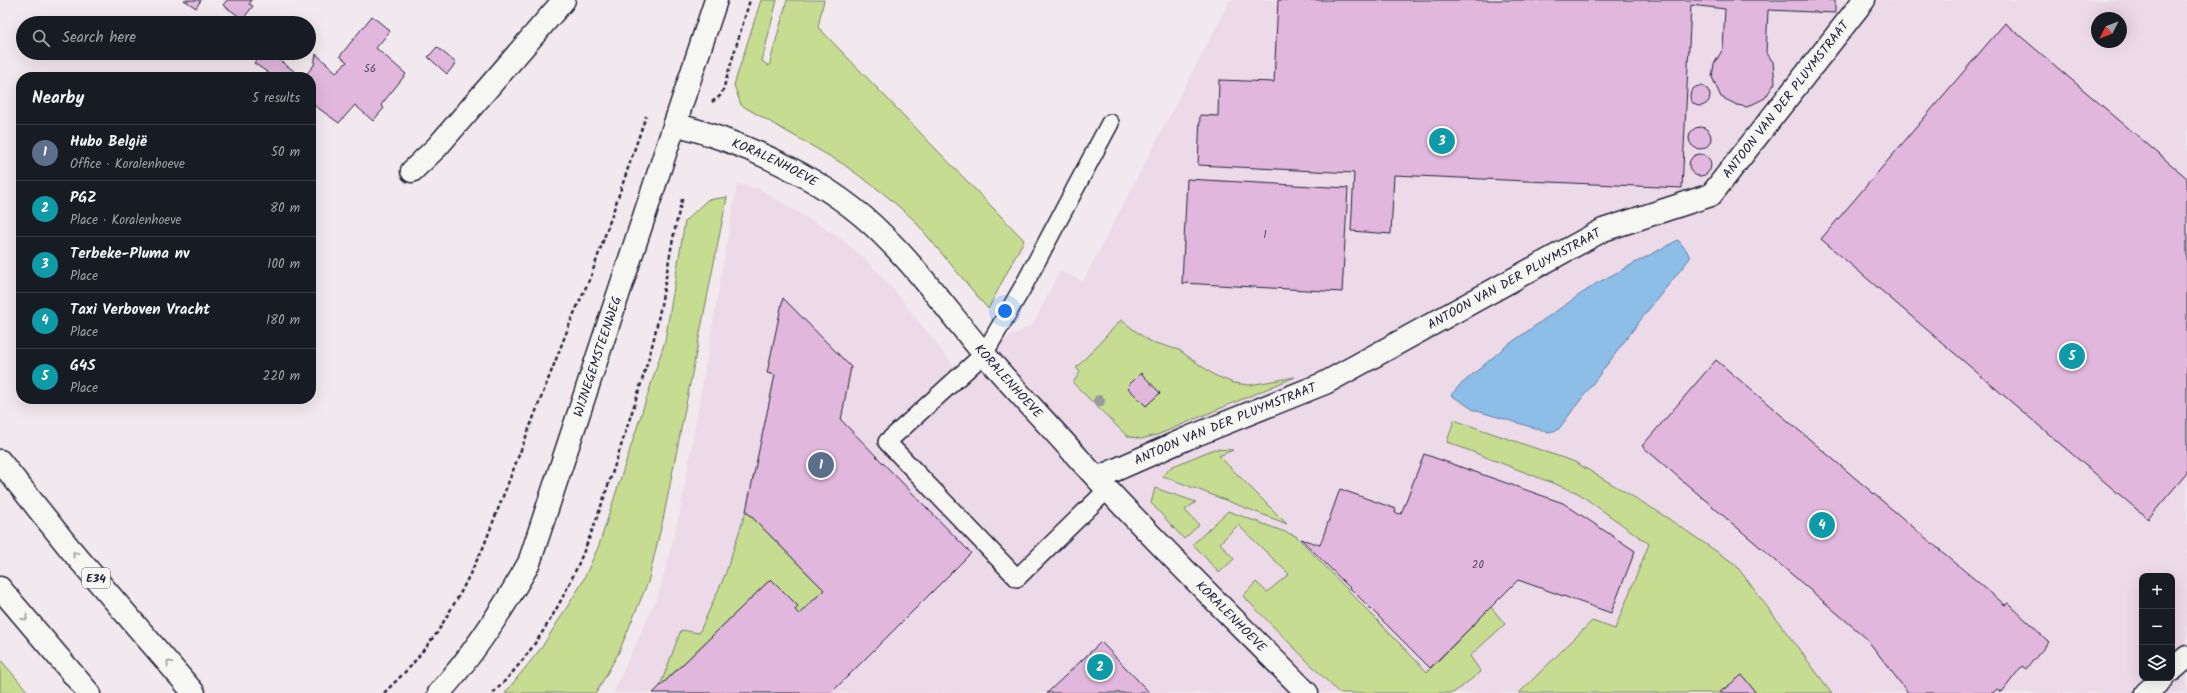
<!DOCTYPE html>
<html lang="en">
<head>
<meta charset="utf-8">
<style>
  body { margin:0; font-family:Kalam,sans-serif; background:#20242c; color:#f1f3f6 }
  .controls { position:absolute; right:12px; bottom:12px; display:grid; overflow:hidden; border-radius:8px; box-shadow:0 4px 16px #0002 }
  .controls button { width:36px; height:36px; display:grid; place-items:center; padding:0; border:0; border-bottom:1px solid #363941; background:#171b24; color:#f1f3f6; font:20px sans-serif }
  .compass { position:absolute; left:2091px; top:12px; width:36px; height:36px; border-radius:50%; background:#171b24; box-shadow:0 4px 16px #0002; rotate:228deg }
  .you { position:absolute; left:1005px; top:311px; width:14px; height:14px; margin:-10px; border:3px solid #fff; border-radius:50%; background:#1a73e8; box-shadow:0 0 0 6px #1a73e833 }
  .badge { display:grid; place-items:center; width:26px; height:26px; border-radius:50%; background:#1f6fb2; color:#fff; font-size:13px; font-weight:700 }
  .pin { position:absolute; translate:-50% -50%; border:2px solid #fff; box-shadow:0 1px 4px #0006 }
  .list { margin:0; padding:0; list-style:none }
  h2 { display:flex; justify-content:space-between; align-items:center; height:52px; margin:0; padding:0 16px; font-size:17px }
  h2 small { font-size:13px; font-weight:400; color:#9ea1a6 }
  .list li { display:grid; grid-template-columns:26px 1fr auto; gap:12px; align-items:center; box-sizing:border-box; height:56px; padding:0 16px; border-top:1px solid #363941 }
  .list b { display:block; font-size:15px; white-space:nowrap }
  .list p { margin:0; font-size:13px; white-space:nowrap; color:#9ea1a6 }
  .list em { font-size:13px; font-style:normal; color:#9ea1a6 }
  .icon { flex:none; width:22px; height:22px; fill:none; stroke:currentColor; stroke-width:2; stroke-linecap:round; stroke-linejoin:round }
  .map { position:relative; flex:none; width:2187px; height:693px; overflow:hidden }
  .search { position:absolute; background:#171b24; box-shadow:0 4px 16px #0002; left:16px; top:16px; width:300px; height:44px; display:flex; align-items:center; gap:10px; box-sizing:border-box; padding:0 14px; border-radius:22px; color:#9ea1a6; font-size:15px }
  .panel { position:absolute; background:#171b24; box-shadow:0 4px 16px #0002; left:16px; top:72px; width:300px; height:332px; border-radius:16px }
  .map>svg:first-child { display:block }
  .built { fill:#eddae9; fill-rule:evenodd }
  .green { fill:#c6dc91; stroke:#747f66 }
  .water { fill:#8dbee8; stroke:#6280a3 }
  .building { fill:#e1b7dd; stroke:#22223b }
  .lines { fill:none; stroke-linecap:round; stroke-linejoin:round }
  .lane-casing { stroke:#22223b; stroke-width:20 }
  .street-casing { stroke:#22223b; stroke-width:25 }
  .secondary-casing { stroke:#22223b; stroke-width:25 }
  .highway-casing { stroke:#22223b; stroke-width:25 }
  .path { stroke:#22223b; stroke-width:2.5; stroke-dasharray:4 3; stroke-linecap:butt }
  .lane { stroke:#f6f6f2; stroke-width:17 }
  .street { stroke:#f6f6f2; stroke-width:22 }
  .secondary { stroke:#f6f6f2; stroke-width:22 }
  .highway { stroke:#f6f6f2; stroke-width:22 }
  .tree { fill:#9b9a9a }
  .oneway { stroke:#9797a0 }
  .labels { text-anchor:middle; dominant-baseline:central; stroke-width:4; stroke-linejoin:round; paint-order:stroke }
  .number-label { font-size:11px; fill:#524764 }
  .shield { fill:#f6f6f2; stroke:#626272; stroke-width:1 }
  .shield-label { font-size:12px; font-weight:bold; fill:#22223b }
  .street-label { font-size:13px; fill:#22223b; stroke:#f6f6f2 }
</style>
</head>
<body>
<div class="map">
<svg width="2187" height="693" viewBox="0 0 2187 693">
  <rect width="100%" height="100%" fill="#f2e9ee"/>
  <filter id="ink" filterUnits="userSpaceOnUse"><feTurbulence type="fractalNoise" baseFrequency=".025" numOctaves="2"/><feDisplacementMap in="SourceGraphic" scale="8" xChannelSelector="R" yChannelSelector="G"/><feConvolveMatrix kernelMatrix="1 2 1 2 8 2 1 2 1" color-interpolation-filters="sRGB"/></filter>
  <g filter="url(#ink)">
    <path class="built" d="M 1230,0 L 2187,0 L 2187,693 L 613,693 L 659,593 L 680,512 L 737,184 L 760,189 L 837,236 L 865,258 L 894,290 L 955,367 L 1033,324 L 1060,271 L 1083,281 ZM 2097,18 L 2121,18 L 2121,42 L 2097,42 ZM 2142,576 L 2172,576 L 2172,678 L 2142,678 Z"/>
    <g class="green">
      <polygon points="761,0 777,0 762,61 769,66 787,0 824,0 818,27 1024,240 988,309 913,219 883,193 843,164 741,105 734,85"/>
      <polygon points="727,197 664,515 648,582 618,654 596,693 505,693 542,647 582,583 599,545 665,341 685,221 707,200"/>
      <polygon points="1121,320 1149,341 1179,350 1214,375 1233,383 1250,385 1295,377 1157,435 1141,439 1127,436 1073,383 1080,372 1076,368"/>
      <polygon points="1454,420 1575,462 1657,511 1735,564 1832,693 1519,693 1592,621 1615,629 1649,544 1578,493 1447,442"/>
      <polygon points="1214,449 1233,450 1219,456 1287,524 1163,476 1171,467"/>
      <polygon points="1155,488 1196,502 1185,510 1199,525 1184,539 1151,503"/>
      <polygon points="746,511 824,590 799,614 795,610 798,606 771,579 660,686 681,630 699,633 725,575"/>
      <polygon points="1228,511 1296,536 1427,672 1491,607 1505,624 1470,656 1481,672 1453,693 1339,693 1243,596 1256,582 1267,592 1289,574 1238,525 1220,543 1234,559 1219,573 1193,544"/>
      <polygon points="0,659 29,693 0,693"/>
    </g>
    <polygon class="water" points="1678,240 1687,251 1690,258 1642,318 1558,430 1548,432 1474,410 1451,395 1459,386 1505,347 1546,318 1597,283"/>
    <g class="building">
      <polygon points="184,0 201,0 196,8"/>
      <polygon points="227,0 252,0 249,4 253,6 243,19 223,5"/>
      <polygon points="1278,0 1835,0 1835,13 1768,10 1766,52 1773,62 1775,83 1765,98 1747,107 1737,105 1721,97 1712,77 1714,64 1723,49 1725,9 1691,5 1682,188 1394,175 1391,234 1351,231 1354,173 1198,165 1200,115 1218,116 1219,80 1274,82"/>
      <polygon points="372,16 390,31 376,48 406,74 381,105 384,108 373,121 355,105 339,123 311,103 311,77 304,77 314,65 316,54 336,72 347,62 340,56"/>
      <polygon points="2005,23 2187,178 2187,473 2148,519 1821,239"/>
      <polygon points="437,47 456,63 447,74 428,57"/>
      <polygon points="265,56 272,60 275,57 302,77 274,77 254,63 258,58 260,61"/>
      <circle cx="1700" cy="96" r="10"/>
      <circle cx="1700" cy="138" r="11"/>
      <circle cx="1700" cy="165" r="11"/>
      <polygon points="1187,179 1348,188 1342,292 1182,283"/>
      <polygon points="783,298 851,367 841,420 971,553 831,693 653,693 771,579 798,606 795,610 799,614 824,590 746,511 775,375 767,373"/>
      <polygon points="1716,360 2005,605 2008,603 2049,642 2026,669 2022,666 2002,692 1997,689 1993,693 1908,693 1866,638 1642,446"/>
      <polygon points="1141,373 1160,393 1146,406 1127,387"/>
      <polygon points="1424,454 1563,503 1635,551 1611,613 1518,580 1430,668 1301,539 1320,545 1340,489 1396,509 1395,513 1401,514"/>
      <polygon points="1101,642 1150,693 1047,693"/>
      <polygon points="1742,675 1756,693 1719,693"/>
    </g>
    <g class="lines">
      <defs>
        <polyline id="lane" points="1108,489 1017,578 887,442 984,354 1024,285 1110,123"/>
        <g id="street">
          <path id="s1" d="M 675,124 C 748,144 829,180 883,235 C 920,271 950,314 984,354 C 1015,390 1048,424 1080,460 C 1153,540 1231,616 1307,693"/>
          <polyline points="412,171 437,147 564,0"/>
          <path id="s2" d="M 1097,478 L 1188,438 L 1325,383 L 1603,230 L 1711,195 L 1864,0"/>
          <polyline points="2172,670 2187,657"/>
          <polyline points="2146,693 2163,678"/>
        </g>
        <g id="secondary">
          <path id="s3" d="M 439,693 C 475,653 503,609 529,563 L 716,0"/>
        </g>
        <g id="highway">
          <polyline points="0,461 71,550 194,693"/>
          <polyline points="0,588 89,693"/>
        </g>
      </defs>
      <use href="#lane" class="lane-casing"/>
      <use href="#street" class="street-casing"/>
      <use href="#secondary" class="secondary-casing"/>
      <use href="#highway" class="highway-casing"/>
      <g class="path">
        <polyline points="712,102 720,96 723,90 750,0"/>
        <polyline points="384,693 410,667 437,633 461,592 483,548 572,318 591,276 646,116"/>
        <path d="M 493,693 C 563,625 593,533 622,443 C 633,408 645,374 654,338 C 665,291 670,243 683,196"/>
      </g>
      <use href="#lane" class="lane"/>
      <use href="#street" class="street"/>
      <use href="#secondary" class="secondary"/>
      <use href="#highway" class="highway"/>
    </g>
    <circle class="tree" cx="1099" cy="401" r="6"/>
    <defs><path id="oneway-chevron" d="M-2-3.5L2.5 0L-2 3.5" fill="none" stroke-width="1.6" stroke-linecap="round" stroke-linejoin="round"/></defs>
    <g class="oneway">
      <use href="#oneway-chevron" transform="translate(75 554) rotate(-131)"/>
      <use href="#oneway-chevron" transform="translate(25 618) rotate(49)"/>
      <use href="#oneway-chevron" transform="translate(169 663) rotate(-131)"/>
    </g>
  </g>
  <g class="labels">
    <g class="number-label">
      <text x="370" y="69">56</text>
      <text x="1265" y="235">1</text>
      <text x="1478" y="565">20</text>
    </g>
    <rect class="shield" x="82" y="568" width="28" height="20" rx="3"/>
    <g class="shield-label">
      <text x="96" y="578">E34</text>
    </g>
    <g class="street-label">
      <text stroke="none"><textPath href="#s2" startOffset="799">ANTOON VAN DER PLUYMSTRAAT</textPath></text>
      <text stroke="none"><textPath href="#s1" startOffset="107">KORALENHOEVE</textPath></text>
      <text stroke="none"><textPath href="#s2" startOffset="463">ANTOON VAN DER PLUYMSTRAAT</textPath></text>
      <text stroke="none"><textPath href="#s3" startOffset="376">WIJNEGEMSTEENWEG</textPath></text>
      <text stroke="none"><textPath href="#s1" startOffset="431">KORALENHOEVE</textPath></text>
      <text stroke="none"><textPath href="#s2" startOffset="139">ANTOON VAN DER PLUYMSTRAAT</textPath></text>
      <text stroke="none"><textPath href="#s1" startOffset="755">KORALENHOEVE</textPath></text>
    </g>
  </g>
</svg>
<div class="controls">
<button>+</button>
<button>−</button>
<button><svg class="icon" aria-label="layers" viewBox="0 0 24 24"><path d="M12 4l9 5-9 5-9-5zM3 14l9 5 9-5"/></svg></button>
</div>
<svg class="compass" viewBox="-18 -18 36 36"><path d="M0-13l5 13h-10z" fill="#e53935"/><path d="M0 13l5-13h-10z" fill="#9ea1a6"/></svg>
<div class="you"></div>
<div class="pin badge" style="left:821px;top:465px;background:#5c6f8a">1</div>
<div class="pin badge" style="left:1100px;top:667px;background:#0f9aa8">2</div>
<div class="pin badge" style="left:1442px;top:141px;background:#0f9aa8">3</div>
<div class="pin badge" style="left:1822px;top:525px;background:#0f9aa8">4</div>
<div class="pin badge" style="left:2072px;top:356px;background:#0f9aa8">5</div>
<div class="search"><svg class="icon" aria-label="search" viewBox="0 0 24 24"><circle cx="10" cy="10" r="6"/><path d="M15 15l6 6"/></svg>Search here</div>
<section class="panel">
<h2>Nearby<small>5 results</small></h2>
<ul class="list">
<li><span class="badge" style="background:#5c6f8a">1</span><div><b>Hubo België</b><p>Office · Koralenhoeve</p></div><em>50 m</em></li>
<li><span class="badge" style="background:#0f9aa8">2</span><div><b>PGZ</b><p>Place · Koralenhoeve</p></div><em>80 m</em></li>
<li><span class="badge" style="background:#0f9aa8">3</span><div><b>Terbeke-Pluma nv</b><p>Place</p></div><em>100 m</em></li>
<li><span class="badge" style="background:#0f9aa8">4</span><div><b>Taxi Verboven Vracht</b><p>Place</p></div><em>180 m</em></li>
<li><span class="badge" style="background:#0f9aa8">5</span><div><b>G4S</b><p>Place</p></div><em>220 m</em></li>
</ul>
</section>
</div>
</body>
</html>
